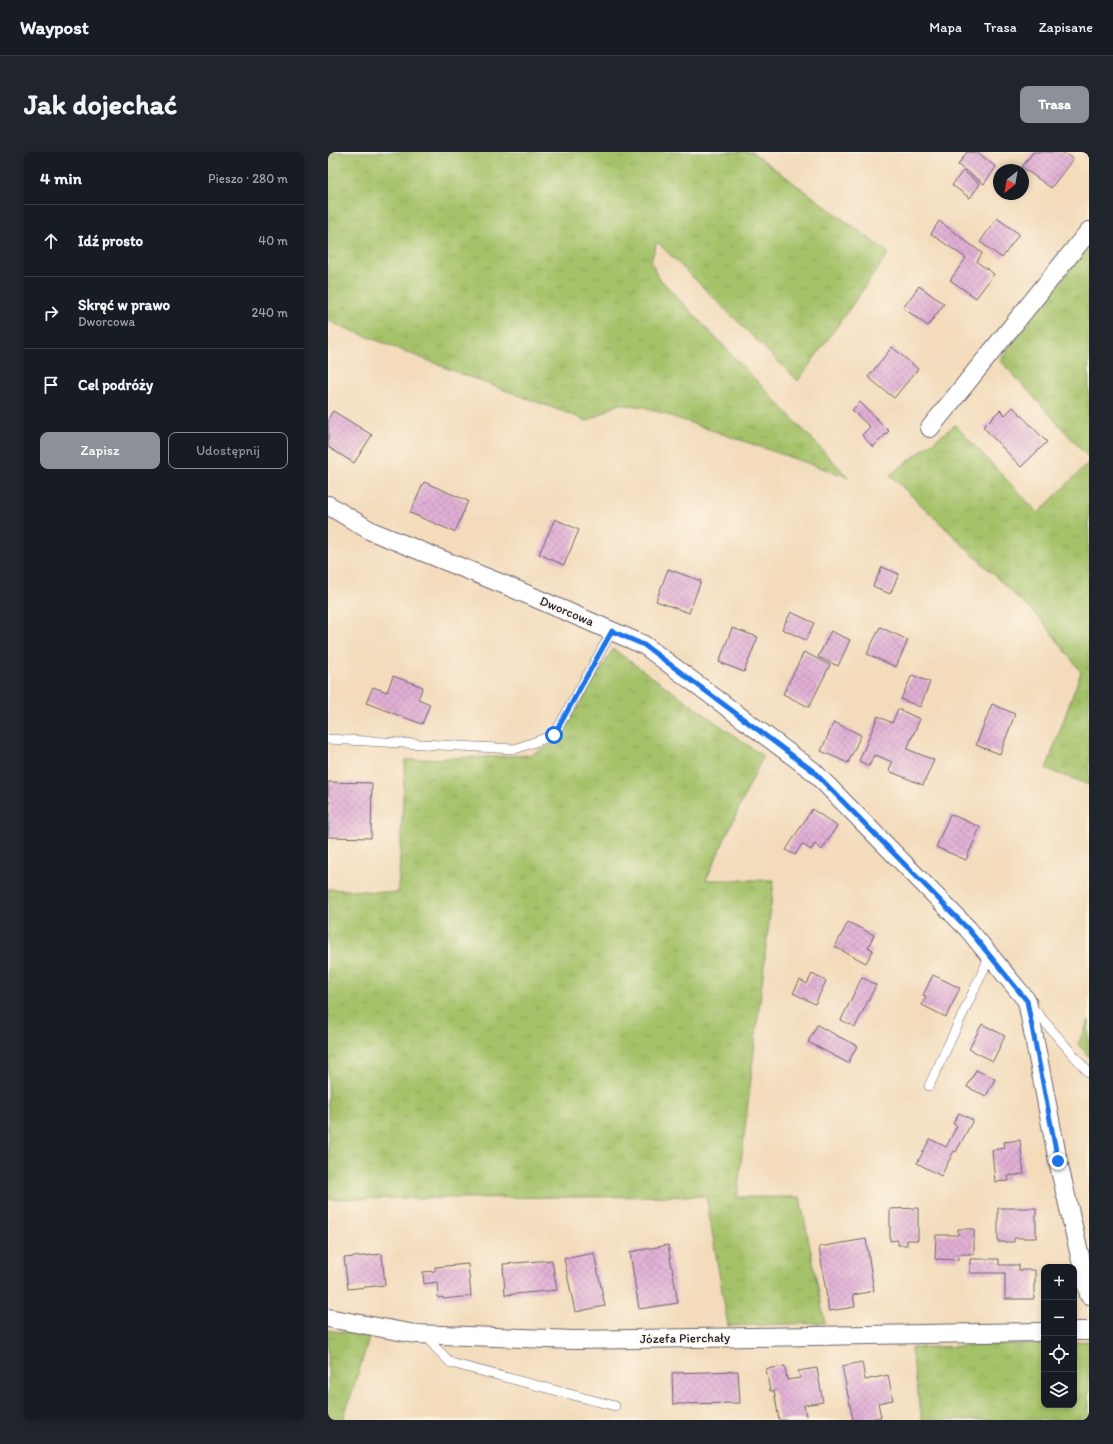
<!DOCTYPE html>
<html lang="pl">
<head>
<meta charset="utf-8">
<style>
  body { margin:0; font-family:Itim,sans-serif; background:#20242c; color:#f1f3f6 }
  .controls { position:absolute; right:12px; bottom:12px; display:grid; overflow:hidden; border-radius:8px; box-shadow:0 2px 6px #0003 }
  .controls button { width:36px; height:36px; display:grid; place-items:center; padding:0; border:0; border-bottom:1px solid #363941; background:#171b24; color:#f1f3f6; font:20px sans-serif }
  .compass { position:absolute; left:665px; top:12px; width:36px; height:36px; border-radius:50%; background:#171b24; box-shadow:0 2px 6px #0003; rotate:211deg }
  .stop { position:absolute; width:12px; height:12px; margin:-9px; border:3px solid #1a73e8; border-radius:50%; background:#fff }
  .stop.end { background:#1a73e8; border-color:#fff; box-shadow:0 1px 4px #0008 }
  .list { margin:0; padding:0; list-style:none }
  h2 { display:flex; justify-content:space-between; align-items:center; height:52px; margin:0; padding:0 16px; font-size:17px }
  h2 small { font-size:13px; font-weight:400; color:#9ea1a6 }
  .list li { display:grid; grid-template-columns:26px 1fr auto; gap:12px; align-items:center; box-sizing:border-box; height:72px; padding:0 16px; border-top:1px solid #363941 }
  .list b { display:block; font-size:15px; white-space:nowrap }
  .list p { margin:0; font-size:13px; white-space:nowrap; color:#9ea1a6 }
  .list em { font-size:13px; font-style:normal; color:#9ea1a6 }
  .actions { display:flex; gap:8px; padding:12px 16px }
  .actions a { flex:1; padding:9px 0; border:1px solid #8c9099; border-radius:8px; text-align:center; font-size:14px; color:#8c9099 }
  .actions .main { background:#8c9099; color:#fff }
  .icon { flex:none; width:22px; height:22px; fill:none; stroke:currentColor; stroke-width:2; stroke-linecap:round; stroke-linejoin:round }
  .map { position:relative; flex:none; width:761px; height:1268px; overflow:hidden; border-radius:8px }
  header { display:flex; align-items:center; gap:24px; box-sizing:border-box; height:56px; padding:0 20px; background:#171b24; border-bottom:1px solid #363941 }
  header strong { font-size:19px }
  nav { display:flex; gap:22px; margin-inline-start:auto; font-size:14px }
  .intro { display:flex; align-items:center; justify-content:space-between; box-sizing:border-box; height:96px; padding:0 24px }
  h1 { margin:0; font-size:28px }
  .button { padding:10px 18px; border-radius:8px; background:#8c9099; color:#fff; font-size:14px; font-weight:700 }
  main { display:flex; gap:24px; padding:0 24px }
  aside { flex:1; background:#171b24; border-radius:8px; box-shadow:0 2px 6px #0003 }
  .map>svg:first-child { display:block }
  .grass { fill:url(#grass-tufts); stroke:#647252 }
  .building { fill:url(#building-cross-hatch) }
  .lines { fill:none; stroke-linecap:round; stroke-linejoin:round }
  .service-casing { stroke:#6b6368; stroke-width:10 }
  .minor-casing { stroke:#6b6368; stroke-width:20 }
  .service { stroke:#fff; stroke-width:9 }
  .minor { stroke:#fff; stroke-width:18 }
  .route { stroke:#1a73e8; stroke-width:5 }
  .labels { text-anchor:middle; dominant-baseline:central; stroke-width:3; stroke-linejoin:round; paint-order:stroke }
  .street-label { font-size:13px; fill:#22223b; stroke:#fcf5e5 }
</style>
</head>
<body>
<header>
<strong>Waypost</strong>
<nav><a>Mapa</a><a>Trasa</a><a>Zapisane</a></nav>
</header>
<div class="intro"><h1>Jak dojechać</h1><a class="button">Trasa</a></div>
<main>
<aside>
<h2>4 min<small>Pieszo · 280 m</small></h2>
<ul class="list">
<li><svg class="icon" aria-label="ahead" viewBox="0 0 24 24"><path d="M12 20V5M6 11l6-6 6 6"/></svg><div><b>Idź prosto</b></div><em>40 m</em></li>
<li><svg class="icon" aria-label="right" viewBox="0 0 24 24"><path d="M7 20v-9h11M14 6l5 5-5 5"/></svg><div><b>Skręć w prawo</b><p>Dworcowa</p></div><em>240 m</em></li>
<li><svg class="icon" aria-label="arrive" viewBox="0 0 24 24"><path d="M6 21V4h12l-3 4 3 4H6"/></svg><div><b>Cel podróży</b></div></li>
</ul>
<div class="actions"><a class="main">Zapisz</a><a>Udostępnij</a></div>
</aside>
<div class="map">
<svg width="761" height="1268" viewBox="0 0 761 1268">
  <defs>
    <pattern id="grass-tufts" width="24" height="20" patternUnits="userSpaceOnUse"><rect width="24" height="20" fill="#a5c269"/><path d="M3 7l-1-3M5 7V3M7 7l1-3M15 17l-1-3M17 17v-4M19 17l1-3" fill="none" stroke="#8ea65c"/></pattern>
    <pattern id="building-cross-hatch" width="8" height="8" patternUnits="userSpaceOnUse"><rect width="8" height="8" fill="#e1afd5"/><path d="M0 0l8 8M0 8l8-8" fill="none" stroke="#c196b8"/></pattern>
  </defs>
  <rect width="100%" height="100%" fill="#fcf5e5"/>
  <filter id="ink" filterUnits="userSpaceOnUse"><feTurbulence type="fractalNoise" baseFrequency=".025" numOctaves="2"/><feDisplacementMap in="SourceGraphic" scale="8" xChannelSelector="R" yChannelSelector="G"/><feConvolveMatrix kernelMatrix="1 2 1 2 8 2 1 2 1" color-interpolation-filters="sRGB"/></filter>
  <filter id="wash" filterUnits="userSpaceOnUse"><feTurbulence type="fractalNoise" baseFrequency=".012" numOctaves="4" result="noise"/><feDisplacementMap in="SourceGraphic" scale="16" xChannelSelector="R" yChannelSelector="G"/><feGaussianBlur stdDeviation="0.9" result="paint"/><feColorMatrix in="noise" values="0 0 0 0 0 0 0 0 0 0 0 0 0 0 0 0 0 1.4 0 .05"/><feComposite in="paint" operator="in"/></filter>
  <g filter="url(#wash)">
    <rect width="100%" height="100%" fill="#f3dbbb"/>
    <g class="grass">
      <polygon points="0,0 424,0 561,101 470,229 329,90 323,109 329,124 520,325 316,255 291,252 260,269 144,226 0,169"/>
      <polygon points="761,93 761,306 672,208"/>
      <polygon points="627,273 710,361 761,310 761,633 718,617 753,520 716,471 562,323"/>
      <polygon points="285,497 435,604 378,728 446,728 409,1045 472,1045 497,1171 400,1174 378,1044 0,1047 0,737 70,741 77,608 203,603 230,589"/>
      <polygon points="761,868 761,905 750,892"/>
      <polygon points="0,1178 42,1184 15,1268 0,1268"/>
      <polygon points="761,1189 761,1268 594,1268 583,1196 716,1191 716,1253 746,1253 746,1190"/>
    </g>
    <g id="blocks">
      <g class="building">
        <polygon points="639,0 649,0 668,15 656,32 630,13"/>
        <polygon points="705,0 734,0 745,7 723,36 694,15"/>
        <polygon points="635,19 652,32 642,46 624,33"/>
        <polygon points="669,66 691,82 674,106 652,90"/>
        <polygon points="611,69 654,101 649,110 666,122 648,146 622,128 638,106 603,82"/>
        <polygon points="591,134 616,152 600,174 575,156"/>
        <polygon points="564,195 590,217 566,246 540,225"/>
        <polygon points="532,250 561,279 545,295 534,283 542,275 524,258"/>
        <polygon points="685,255 719,290 693,315 655,275 672,258 677,263"/>
        <polygon points="5,259 44,283 26,311 0,295 0,267"/>
        <polygon points="96,330 140,349 127,380 82,361"/>
        <polygon points="227,367 251,378 236,413 211,402"/>
        <polygon points="554,415 571,422 562,442 545,434"/>
        <polygon points="340,417 373,429 361,461 328,449"/>
        <polygon points="463,460 486,471 478,488 454,477"/>
        <polygon points="552,475 580,488 568,515 539,502"/>
        <polygon points="404,476 430,485 416,520 391,510"/>
        <polygon points="503,479 522,488 510,514 490,505"/>
        <polygon points="476,500 502,513 481,555 455,542"/>
        <polygon points="584,523 602,530 592,555 573,547"/>
        <polygon points="65,524 95,535 90,547 102,552 94,572 38,551 45,535 59,540"/>
        <polygon points="664,552 687,562 672,602 648,593"/>
        <polygon points="570,557 592,567 579,597 606,608 595,633 561,619 564,610 550,604 546,603 541,614 531,609 550,564 564,571"/>
        <polygon points="506,570 533,583 520,611 493,599"/>
        <polygon points="0,630 44,631 43,686 0,685 2,650 0,650"/>
        <polygon points="484,657 509,674 494,698 487,692 483,698 474,692 467,703 458,698"/>
        <polygon points="622,662 652,675 638,708 608,695"/>
        <polygon points="520,770 546,783 540,795 545,798 538,811 507,795"/>
        <polygon points="484,822 498,829 487,852 465,841 472,828 479,832"/>
        <polygon points="605,823 632,836 618,865 594,853 598,844 595,843"/>
        <polygon points="534,825 548,833 527,875 513,868"/>
        <polygon points="654,872 677,884 665,909 641,897"/>
        <polygon points="489,873 529,894 520,911 480,890"/>
        <polygon points="648,918 667,927 658,944 639,935"/>
        <polygon points="631,961 645,968 628,1000 626,999 613,1024 589,1011 602,987 618,995 629,974 625,972"/>
        <polygon points="692,988 696,1022 680,1024 681,1029 667,1030 664,998 677,996 676,990"/>
        <polygon points="590,1056 590,1088 579,1088 579,1093 570,1093 570,1088 562,1089 562,1057"/>
        <polygon points="670,1056 708,1056 708,1086 686,1086 686,1090 670,1090"/>
        <polygon points="630,1077 646,1077 646,1102 630,1102 630,1108 607,1107 608,1083 630,1083"/>
        <polygon points="538,1087 546,1139 525,1143 527,1155 501,1159 491,1095"/>
        <polygon points="340,1093 350,1151 311,1157 302,1100"/>
        <polygon points="266,1101 277,1154 247,1160 236,1107"/>
        <polygon points="54,1102 57,1133 20,1137 16,1106"/>
        <polygon points="642,1107 671,1107 671,1113 691,1113 691,1118 707,1118 707,1132 706,1132 706,1147 677,1147 677,1121 642,1121"/>
        <polygon points="224,1108 229,1138 177,1143 175,1112"/>
        <polygon points="140,1112 143,1144 115,1147 115,1145 110,1146 109,1130 96,1132 95,1120 107,1119 107,1115"/>
        <polygon points="534,1210 537,1228 560,1223 565,1248 550,1251 553,1265 537,1268 525,1268 514,1214"/>
        <polygon points="457,1214 459,1228 472,1226 470,1219 489,1216 495,1250 476,1253 479,1268 451,1268 446,1239 442,1239 438,1217"/>
        <polygon points="410,1219 412,1251 345,1252 344,1221"/>
      </g>
    </g>
  </g>
  <g filter="url(#ink)">
    <use href="#blocks" fill-opacity="0" stroke="#6b6368" stroke-width="1"/>
    <g class="lines">
      <defs>
        <g id="service">
          <polyline points="0,587 187,597 226,583 284,479"/>
          <polyline points="703,854 761,921"/>
          <polyline points="601,934 662,804"/>
          <polyline points="98,1182 107,1195 123,1211 287,1254"/>
        </g>
        <g id="minor">
          <polyline points="602,276 761,79"/>
          <polyline points="0,353 43,379 182,435 316,493 485,619 640,777 699,849 730,1009 761,1143"/>
          <polyline points="0,1166 87,1182 246,1188 716,1180"/>
          <polyline points="746,1179 761,1179"/>
        </g>
      </defs>
      <use href="#service" class="service-casing"/>
      <use href="#minor" class="minor-casing"/>
      <use href="#service" class="service"/>
      <use href="#minor" class="minor"/>
    </g>
  </g>
  <g class="lines" filter="url(#ink)">
    <polyline class="route" points="226,583 284,479 316,493 485,619 640,777 699,849 730,1009"/>
  </g>
  <g class="labels">
    <g class="street-label">
      <text transform="translate(239 459) rotate(23)">Dworcowa</text>
      <text transform="translate(357 1186) rotate(-1)">Józefa Pierchały</text>
    </g>
  </g>
</svg>
<div class="controls">
<button>+</button>
<button>−</button>
<button><svg class="icon" aria-label="locate" viewBox="0 0 24 24"><circle cx="12" cy="12" r="6"/><path d="M12 2v4M12 18v4M2 12h4M18 12h4"/></svg></button>
<button><svg class="icon" aria-label="layers" viewBox="0 0 24 24"><path d="M12 4l9 5-9 5-9-5zM3 14l9 5 9-5"/></svg></button>
</div>
<svg class="compass" viewBox="-18 -18 36 36"><path d="M0-13l5 13h-10z" fill="#e53935"/><path d="M0 13l5-13h-10z" fill="#9ea1a6"/></svg>
<div class="stop" style="left:226px;top:583px"></div>
<div class="stop end" style="left:730px;top:1009px"></div>
</div>
</main>
</body>
</html>
